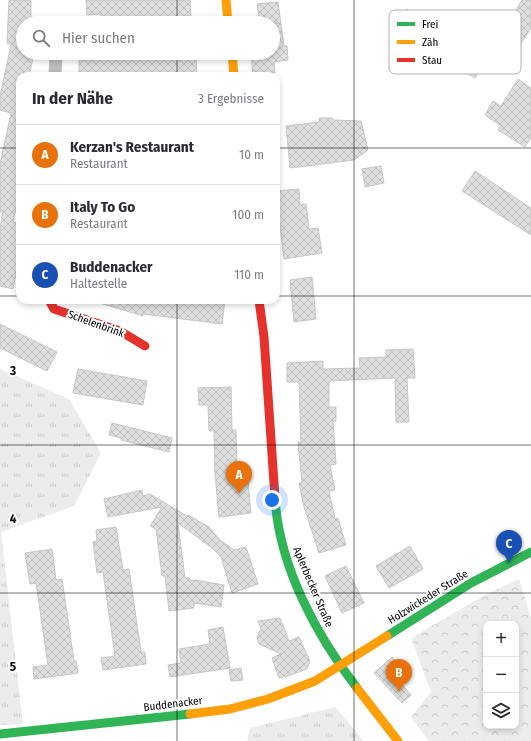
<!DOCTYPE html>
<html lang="de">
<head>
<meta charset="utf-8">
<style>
  body { margin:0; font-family:"Fira Sans Condensed",sans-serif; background:#f7f7f7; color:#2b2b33 }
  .controls { position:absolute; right:12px; bottom:12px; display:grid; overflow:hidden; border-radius:8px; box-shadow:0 2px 6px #0003 }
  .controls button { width:36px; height:36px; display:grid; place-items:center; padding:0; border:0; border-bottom:1px solid #e1e1e2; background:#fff; color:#2b2b33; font:20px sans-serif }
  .you { position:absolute; left:272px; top:500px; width:14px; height:14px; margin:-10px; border:3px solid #fff; border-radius:50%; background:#1a73e8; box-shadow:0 0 0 6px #1a73e833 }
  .badge { display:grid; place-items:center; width:26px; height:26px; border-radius:50%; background:#0b8043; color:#fff; font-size:13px; font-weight:700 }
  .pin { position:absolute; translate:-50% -33px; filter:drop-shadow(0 1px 2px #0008) }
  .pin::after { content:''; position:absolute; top:21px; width:14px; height:12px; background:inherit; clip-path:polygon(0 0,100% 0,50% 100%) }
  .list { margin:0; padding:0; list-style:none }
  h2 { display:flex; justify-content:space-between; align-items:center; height:52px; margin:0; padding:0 16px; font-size:17px }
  h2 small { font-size:13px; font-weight:400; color:#7c7c81 }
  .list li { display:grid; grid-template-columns:26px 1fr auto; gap:12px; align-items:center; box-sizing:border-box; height:60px; padding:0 16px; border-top:1px solid #e1e1e2 }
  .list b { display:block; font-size:15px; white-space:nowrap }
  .list p { margin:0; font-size:13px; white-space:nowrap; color:#7c7c81 }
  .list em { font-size:13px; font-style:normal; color:#7c7c81 }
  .icon { flex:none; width:22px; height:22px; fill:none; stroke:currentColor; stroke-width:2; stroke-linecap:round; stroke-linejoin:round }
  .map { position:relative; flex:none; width:531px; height:741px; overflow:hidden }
  .search { position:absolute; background:#fff; box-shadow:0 2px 6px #0003; left:16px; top:16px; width:264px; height:44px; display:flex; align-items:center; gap:10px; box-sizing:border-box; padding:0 14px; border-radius:22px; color:#7c7c81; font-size:15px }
  .panel { position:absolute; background:#fff; box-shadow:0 2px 6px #0003; left:16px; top:72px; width:264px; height:232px; border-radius:12px }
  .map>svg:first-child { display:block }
  .grass { fill:url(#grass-tufts) }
  .forest { fill:url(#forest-crowns); fill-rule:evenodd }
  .building { fill:url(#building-cross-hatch); stroke:#c7c7c7 }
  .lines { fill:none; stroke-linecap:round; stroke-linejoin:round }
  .street { stroke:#bebebe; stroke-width:13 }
  .fast { stroke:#30b455; stroke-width:9 }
  .slow { stroke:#ff9f0a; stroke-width:9 }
  .jam { stroke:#e5322d; stroke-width:9 }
  .grid { fill:none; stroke:#000; stroke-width:1; stroke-opacity:0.55 }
  .labels { text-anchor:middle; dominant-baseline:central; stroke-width:4; stroke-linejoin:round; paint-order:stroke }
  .street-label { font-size:11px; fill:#000; stroke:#fff }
  .key { fill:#fff; stroke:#b2b2b2; stroke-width:1 }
  .key-label { font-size:11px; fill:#000 }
  .grid-label { font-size:13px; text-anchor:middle; font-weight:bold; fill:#000; stroke:#fff; stroke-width:4; stroke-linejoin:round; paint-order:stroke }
</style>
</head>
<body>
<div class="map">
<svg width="531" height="741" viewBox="0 0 531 741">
  <defs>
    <pattern id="grass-tufts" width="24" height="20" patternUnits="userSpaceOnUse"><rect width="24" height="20" fill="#ececec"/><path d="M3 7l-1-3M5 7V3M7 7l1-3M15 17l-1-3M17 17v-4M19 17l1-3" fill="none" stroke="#c9c9c9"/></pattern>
    <pattern id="forest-crowns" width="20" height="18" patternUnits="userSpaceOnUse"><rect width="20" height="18" fill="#ececec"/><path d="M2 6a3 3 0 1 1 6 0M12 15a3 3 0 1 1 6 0" fill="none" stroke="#c9c9c9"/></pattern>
    <pattern id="building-cross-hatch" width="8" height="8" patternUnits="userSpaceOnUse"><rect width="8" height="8" fill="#dfdfdf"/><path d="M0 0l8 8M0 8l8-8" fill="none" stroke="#bebebe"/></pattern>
  </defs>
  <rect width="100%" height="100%" fill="#fff"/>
  <g class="grass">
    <polygon points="0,369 69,399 101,453 74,506 1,532 23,724 0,725"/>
    <polygon points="335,707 364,741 247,741 250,728"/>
  </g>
  <path class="forest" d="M 519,579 L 531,618 L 531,741 L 429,741 L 411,717 L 431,692 L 411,638 L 485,595 ZM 486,624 L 516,624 L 516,726 L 486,726 Z"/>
  <g class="building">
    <polygon points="9,0 31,0 31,23 23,23 23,53 34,53 29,76 20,76 20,190 13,222 20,223 20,255 13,289 0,286 0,228 3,212 0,212 0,164 11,113 0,110 0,96 11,45 7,43"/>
    <polygon points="86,0 190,0 191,16 145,18 145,16 101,18 101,14 87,15"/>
    <polygon points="522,0 531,0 531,28 515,53 496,41"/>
    <polygon points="278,2 284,46 287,46 288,60 274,62 275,73 253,76 251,53 273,53 273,23 279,23 260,23 257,4"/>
    <polygon points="406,9 486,59 475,78 394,28"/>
    <polygon points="196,53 197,76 79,76 79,60 117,59 117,56"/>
    <polygon points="518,79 531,88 531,137 525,147 498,130 501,126 485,115 493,101 501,106"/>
    <polygon points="319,118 332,118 333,120 361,121 368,150 354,160 290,168 286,126 319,122"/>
    <polygon points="381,166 384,183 365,187 362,169"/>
    <polygon points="475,171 531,208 531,235 462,191"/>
    <polygon points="299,189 300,205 306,204 309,229 318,228 322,253 284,259 276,191"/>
    <polygon points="312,277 316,319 294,322 290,280"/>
    <polygon points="100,300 225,300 222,324 143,314 143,316 100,303"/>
    <polygon points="0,324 57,352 47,371 0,348"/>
    <polygon points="413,349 415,378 407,378 409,422 396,422 395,378 329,381 329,407 336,407 336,421 333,421 336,464 330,465 335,490 329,491 335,519 338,518 346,545 319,553 304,507 299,483 302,483 298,442 301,442 299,382 287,382 287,363 323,361 323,369 360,368 359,358 386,357 386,350"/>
    <polygon points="78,369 147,381 143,405 73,393"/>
    <polygon points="231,387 232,430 236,430 237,471 247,470 251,513 219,517 215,474 214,431 209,431 208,405 199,405 198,388"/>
    <polygon points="112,423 172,438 169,452 121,440 121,438 109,435"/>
    <polygon points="142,490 143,496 150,494 187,516 188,515 209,527 220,540 234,550 246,547 258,584 232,593 221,557 212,548 178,523 185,578 190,578 191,581 195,580 224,585 221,607 194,603 194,608 169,611 165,576 162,576 156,529 150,526 162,507 108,517 104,499"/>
    <polygon points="116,527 123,570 129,569 141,652 145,652 146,664 103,670 101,658 115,656 103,572 97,573 93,542 97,541 96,530"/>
    <polygon points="410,546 423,569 389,588 376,566"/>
    <polygon points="52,549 56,580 62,579 74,661 76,661 78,673 34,679 33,667 48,665 36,583 30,584 25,553"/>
    <polygon points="346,566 364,603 342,613 325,576"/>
    <polygon points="280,618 289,641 299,637 310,661 307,669 285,677 285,676 279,678 272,658 281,654 259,644 257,637 261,629 258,621"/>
    <polygon points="223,627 230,668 170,677 168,665 181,663 179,649 210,644 208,630"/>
    <polygon points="392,657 406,673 398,680 411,695 402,703 374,673"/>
    <polygon points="241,668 243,680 231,681 229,670"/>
  </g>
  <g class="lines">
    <polyline class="street" points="55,76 56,53"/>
    <g class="fast">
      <path d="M 275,498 C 279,566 316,635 357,688"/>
      <polyline points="387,636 471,583 531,552"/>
      <polyline points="0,734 190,714"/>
    </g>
    <g class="slow">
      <polyline points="226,0 228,23"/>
      <polyline points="232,53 234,76"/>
      <polyline points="357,688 398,741"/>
      <polyline points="190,714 230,709 268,699 315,681 387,636"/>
    </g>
    <g class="jam">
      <polyline points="49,300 54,309 120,331 145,346"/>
      <polyline points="259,300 264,337 275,498"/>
    </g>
  </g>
  <path class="grid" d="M 177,0 L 177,23M 354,0 L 354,741M 177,53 L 177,76M 0,148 L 20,148M 276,148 L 531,148M 0,296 L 20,296M 276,296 L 531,296M 177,300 L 177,741M 0,445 L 531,445M 0,593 L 531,593"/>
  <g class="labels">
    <g class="street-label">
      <text transform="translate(96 324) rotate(20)">Schelenbrink</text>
      <text transform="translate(313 587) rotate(67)">Aplerbecker Straße</text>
      <text transform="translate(428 597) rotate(-32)">Holzwickeder Straße</text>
      <text transform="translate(173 704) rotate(-7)">Buddenacker</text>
    </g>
  </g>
  <rect x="389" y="10" width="132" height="64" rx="6" class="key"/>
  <rect x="397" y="22" width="18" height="4" fill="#30b455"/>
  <rect x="397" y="40" width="18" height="4" fill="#ff9f0a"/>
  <rect x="397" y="58" width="18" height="4" fill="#e5322d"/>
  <g class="key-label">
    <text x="422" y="28">Frei</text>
    <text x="422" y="46">Zäh</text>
    <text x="422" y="64">Stau</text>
  </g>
  <g class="grid-label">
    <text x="13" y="375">3</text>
    <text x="13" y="523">4</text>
    <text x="13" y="671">5</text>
  </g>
</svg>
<div class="controls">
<button>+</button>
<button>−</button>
<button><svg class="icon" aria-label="layers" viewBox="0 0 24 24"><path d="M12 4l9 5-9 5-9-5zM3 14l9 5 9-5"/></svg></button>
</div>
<div class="you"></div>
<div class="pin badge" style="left:239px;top:494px;background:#e8710a">A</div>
<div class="pin badge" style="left:399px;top:692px;background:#e8710a">B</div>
<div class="pin badge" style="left:509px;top:563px;background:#1a4fb4">C</div>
<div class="search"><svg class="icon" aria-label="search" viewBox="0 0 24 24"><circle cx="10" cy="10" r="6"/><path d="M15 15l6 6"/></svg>Hier suchen</div>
<section class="panel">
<h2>In der Nähe<small>3 Ergebnisse</small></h2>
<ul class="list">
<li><span class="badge" style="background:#e8710a">A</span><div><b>Kerzan's Restaurant</b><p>Restaurant</p></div><em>10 m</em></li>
<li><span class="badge" style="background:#e8710a">B</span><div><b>Italy To Go</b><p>Restaurant</p></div><em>100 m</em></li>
<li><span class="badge" style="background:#1a4fb4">C</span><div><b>Buddenacker</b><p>Haltestelle</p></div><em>110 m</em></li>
</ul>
</section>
</div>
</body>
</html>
